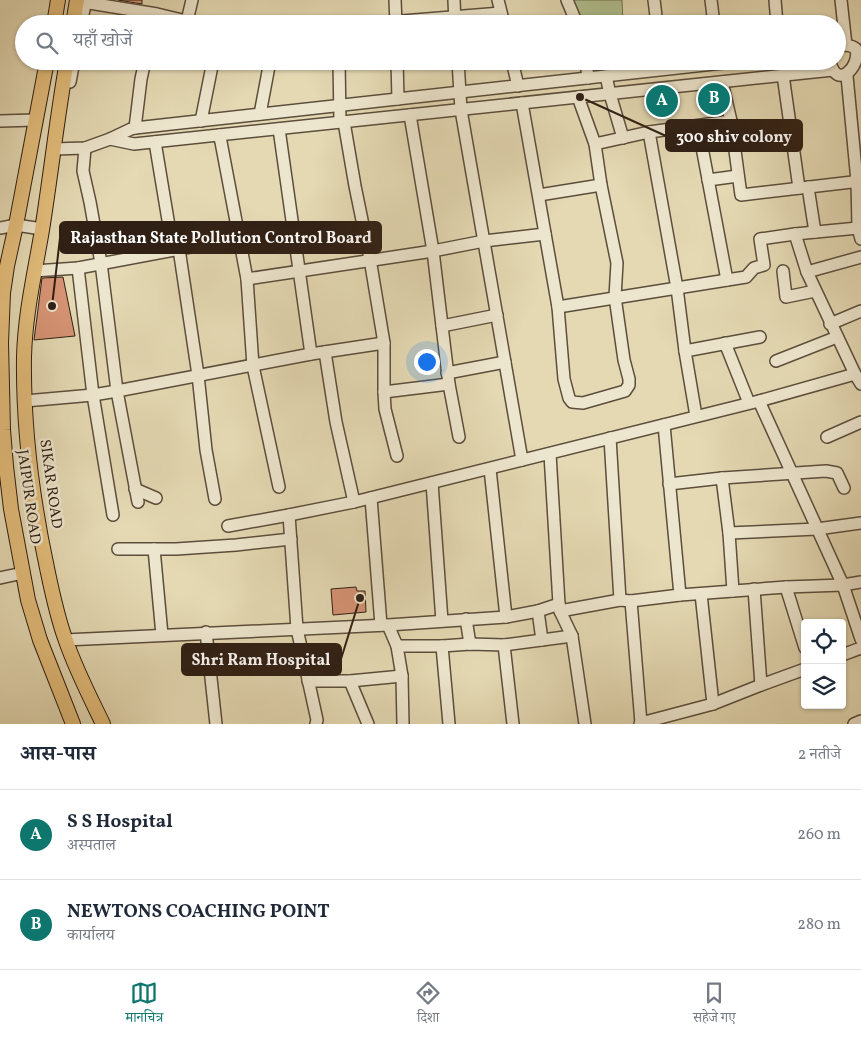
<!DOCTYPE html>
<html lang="hi">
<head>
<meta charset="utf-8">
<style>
  body { margin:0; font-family:Vollkorn,"Noto Serif Devanagari",serif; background:#f6f6f7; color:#1f2937 }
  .controls { position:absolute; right:15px; bottom:15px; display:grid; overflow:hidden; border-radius:5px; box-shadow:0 1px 4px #0004 }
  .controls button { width:45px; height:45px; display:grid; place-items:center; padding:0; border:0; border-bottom:1px solid #e0e1e3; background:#fff; color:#1f2937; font:25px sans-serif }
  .you { position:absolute; left:426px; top:361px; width:18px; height:18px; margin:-12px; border:4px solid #fff; border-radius:50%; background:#1a73e8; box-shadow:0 0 0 8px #1a73e833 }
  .badge { display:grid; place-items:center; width:32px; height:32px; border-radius:50%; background:#0f766e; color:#fff; font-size:16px; font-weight:700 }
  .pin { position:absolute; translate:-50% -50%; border:2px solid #fff; box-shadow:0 1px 5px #0006 }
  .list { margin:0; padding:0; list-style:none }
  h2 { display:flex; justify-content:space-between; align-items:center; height:65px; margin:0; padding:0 20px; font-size:21px }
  h2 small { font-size:16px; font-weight:400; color:#747a83 }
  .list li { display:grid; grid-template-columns:32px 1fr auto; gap:15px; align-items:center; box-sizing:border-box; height:90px; padding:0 20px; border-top:1px solid #e0e1e3 }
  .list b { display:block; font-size:19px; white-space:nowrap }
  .list p { margin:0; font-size:16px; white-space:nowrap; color:#747a83 }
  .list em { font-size:16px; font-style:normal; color:#747a83 }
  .icon { flex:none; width:28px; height:28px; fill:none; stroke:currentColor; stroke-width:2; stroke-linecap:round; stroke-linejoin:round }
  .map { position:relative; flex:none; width:861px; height:724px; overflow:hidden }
  .search { position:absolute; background:#fff; box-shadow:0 1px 4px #0004; left:15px; right:15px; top:15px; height:55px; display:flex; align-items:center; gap:12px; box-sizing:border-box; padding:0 18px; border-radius:28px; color:#747a83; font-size:19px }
  .sheet { height:245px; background:#fff }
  nav { display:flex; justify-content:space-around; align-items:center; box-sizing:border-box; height:70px; border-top:1px solid #e0e1e3; background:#fff; font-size:14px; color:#747a83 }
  nav a { display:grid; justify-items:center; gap:2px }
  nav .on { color:#0f766e }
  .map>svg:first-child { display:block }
  .green { fill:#b1c08f; stroke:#707052 }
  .building { fill:#d69374; stroke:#2f1f14 }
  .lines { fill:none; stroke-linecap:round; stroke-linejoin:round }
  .minor-casing { stroke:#5c4e3c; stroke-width:14 }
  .major-casing { stroke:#2f1f14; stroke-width:16 }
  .minor { stroke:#ede6ce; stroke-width:11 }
  .major { stroke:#e2bc7a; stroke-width:14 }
  .labels { text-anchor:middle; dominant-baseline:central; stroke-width:5; stroke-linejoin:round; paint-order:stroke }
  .street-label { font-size:15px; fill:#2f1f14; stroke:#ede6ce }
  .leader { fill:none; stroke:#2f1f14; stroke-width:2 }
  .callout-dot { fill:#2f1f14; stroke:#ede6ce; stroke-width:2 }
  .callout { fill:#2f1f14; stroke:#2f1f14; stroke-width:2 }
  .callout-label { font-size:16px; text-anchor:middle; font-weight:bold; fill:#fff }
</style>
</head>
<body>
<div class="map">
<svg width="861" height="724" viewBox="0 0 861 724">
  <rect width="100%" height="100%" fill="#e4d9b3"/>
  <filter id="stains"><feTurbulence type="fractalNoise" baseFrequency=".004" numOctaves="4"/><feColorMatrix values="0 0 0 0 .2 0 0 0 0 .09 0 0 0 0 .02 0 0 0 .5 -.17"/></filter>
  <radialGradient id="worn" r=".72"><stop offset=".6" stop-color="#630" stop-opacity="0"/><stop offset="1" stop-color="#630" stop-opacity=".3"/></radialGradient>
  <polygon class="green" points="567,0 622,0 623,24 577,24"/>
  <g class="building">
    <polygon points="118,0 142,0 142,4"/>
    <polygon points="63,277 75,336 34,340 42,278"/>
    <polygon points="356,587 357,591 365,591 366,612 333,615 331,589"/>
  </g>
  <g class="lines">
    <defs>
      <g id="minor">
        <polyline points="395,0 396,24"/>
        <polyline points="454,0 455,23"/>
        <polyline points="498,0 504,24"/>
        <polyline points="567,0 577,24"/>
        <polyline points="654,0 657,24"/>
        <polyline points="711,0 714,24"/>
        <polyline points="775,0 777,24"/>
        <polyline points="841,0 846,45"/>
        <polyline points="77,1 157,14 199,24"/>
        <polyline points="187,21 192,0"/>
        <polyline points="81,24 86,0"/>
        <polyline points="365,24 501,13"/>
        <polyline points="339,61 340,122"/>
        <polyline points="397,61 398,99"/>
        <polyline points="458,61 461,110 522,460"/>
        <polyline points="512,61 518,86"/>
        <polyline points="586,61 588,78"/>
        <path d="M 830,61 C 836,91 861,67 856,49 C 850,44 844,45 837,47"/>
        <polyline points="783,75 799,188"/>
        <polyline points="606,76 610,94 623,138"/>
        <polyline points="847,76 857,181 858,228 861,239"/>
        <polyline points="70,82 74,61"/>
        <polyline points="722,82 731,121 741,195 861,181"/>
        <polyline points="522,103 558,307 564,379 569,398 572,402 583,403 625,391 629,385 629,379 624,360 615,297 617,263 601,185 595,144 578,97"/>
        <polyline points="260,114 270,61"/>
        <polyline points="410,115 433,251 449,384 459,437"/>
        <polyline points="0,121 35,120"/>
        <polyline points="201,121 213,61"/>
        <polyline points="344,122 355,186 370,259 384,343 384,392 385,409 397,456"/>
        <polyline points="698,126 727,280"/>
        <polyline points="135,128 141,79 145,61"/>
        <polyline points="279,129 311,354"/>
        <polyline points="649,132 677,288 685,351 696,416"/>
        <polyline points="219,135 221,142 247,279 253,366 279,487"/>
        <polyline points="110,139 134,144 833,70"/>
        <polyline points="155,142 173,250"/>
        <polyline points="595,144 649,132 731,121"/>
        <polyline points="85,148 83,171 90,202 101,263 117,391 138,502"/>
        <polyline points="54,149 85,148 110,139 131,129 135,128 741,61"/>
        <polyline points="708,180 738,176"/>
        <polyline points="808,187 815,232"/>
        <polyline points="539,195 601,185"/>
        <polyline points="0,228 16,225 42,229"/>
        <polyline points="858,228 795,234 807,272 855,374 861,384"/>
        <polyline points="179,249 198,375 206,450 215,499"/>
        <polyline points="78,268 93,395 113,515"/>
        <polyline points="34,271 78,268 239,238"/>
        <polyline points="783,271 786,297 815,291"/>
        <polyline points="807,272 861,257"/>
        <polyline points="247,279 433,251 484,241 545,234"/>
        <polyline points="558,307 746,277 754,268 764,265 760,239 795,234"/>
        <polyline points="830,324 861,311"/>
        <polyline points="442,326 497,315"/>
        <polyline points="725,343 749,403"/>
        <polyline points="685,351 760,337"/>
        <polyline points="325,352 336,422 354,502"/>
        <polyline points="776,361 837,337"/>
        <polyline points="447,373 505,362"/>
        <polyline points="384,392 449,384"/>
        <polyline points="25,401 93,395 117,391 311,354 384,343"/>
        <polyline points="759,401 843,585 861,639"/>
        <polyline points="664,425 680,595"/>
        <polyline points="827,437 861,422"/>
        <polyline points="610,438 620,600"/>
        <polyline points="550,454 559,604"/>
        <polyline points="490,469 506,617"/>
        <polyline points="722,478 729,533 733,591"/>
        <polyline points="432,483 442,621"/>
        <polyline points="669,484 722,478 826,471 837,473 844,488"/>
        <polyline points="135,489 156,498"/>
        <polyline points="371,498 381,625"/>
        <polyline points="289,515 297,629 317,720 316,724"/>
        <polyline points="228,526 289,515 354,502 759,401 855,374"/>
        <polyline points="729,533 817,529 861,523"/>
        <polyline points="118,549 176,549 236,545 291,539"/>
        <polyline points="154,549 162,635"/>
        <polyline points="0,578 23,573"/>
        <polyline points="786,587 805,648"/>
        <polyline points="754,589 761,685"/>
        <polyline points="701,594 713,704"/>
        <polyline points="631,601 641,723"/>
        <polyline points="538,611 542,640"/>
        <polyline points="560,611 572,636 585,724"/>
        <polyline points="466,619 470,644"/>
        <polyline points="388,625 397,646 402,676 403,724"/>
        <polyline points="206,632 216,724"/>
        <polyline points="65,640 388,625 506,617 538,611 559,604 560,611 620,600 631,601 680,595 786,587 843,585 861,582"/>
        <polyline points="504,645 513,724"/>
        <polyline points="397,646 442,646 470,644 504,645 572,636"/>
        <polyline points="442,646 449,724"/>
        <polyline points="842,655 861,648"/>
        <polyline points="308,681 350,681 402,676"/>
        <polyline points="350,681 368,724"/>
        <polyline points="640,724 641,723 713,704 761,685 805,669"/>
        <polyline points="854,724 861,721"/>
      </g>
      <g id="major">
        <polyline points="54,24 58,0"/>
        <polyline points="73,24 77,0"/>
        <polyline points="47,61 16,225 7,266 3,293 1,343 3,430 6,466 11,509 28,600 40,640 73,724"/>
        <path d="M 67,61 C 57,117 51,174 42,230 C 35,272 25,314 24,357 C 23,428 32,498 47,568 C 52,592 57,617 66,641 C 76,670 90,697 103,724"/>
      </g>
    </defs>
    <use href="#minor" class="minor-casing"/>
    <use href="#major" class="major-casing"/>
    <use href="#minor" class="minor"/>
    <use href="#major" class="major"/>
  </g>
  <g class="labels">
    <g class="street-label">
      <text transform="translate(50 484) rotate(82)">SIKAR ROAD</text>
      <text transform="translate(28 497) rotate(82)">JAIPUR ROAD</text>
    </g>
  </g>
  <path class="leader" d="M580 97L666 136M52 306L60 238M360 598L341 659"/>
  <g class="callout-dot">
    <circle cx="580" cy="97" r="5"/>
    <circle cx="52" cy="306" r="5"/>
    <circle cx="360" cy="598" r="5"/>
  </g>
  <g class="callout">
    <rect x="666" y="120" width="136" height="31" rx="5"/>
    <rect x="60" y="222" width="321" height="31" rx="5"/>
    <rect x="182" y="644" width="159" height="31" rx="5"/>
  </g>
  <g class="callout-label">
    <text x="734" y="142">300 shiv colony</text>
    <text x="221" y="243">Rajasthan State Pollution Control Board</text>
    <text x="261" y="665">Shri Ram Hospital</text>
  </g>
  <rect width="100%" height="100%" filter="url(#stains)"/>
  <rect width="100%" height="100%" fill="url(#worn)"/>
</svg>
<div class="controls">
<button><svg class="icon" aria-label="locate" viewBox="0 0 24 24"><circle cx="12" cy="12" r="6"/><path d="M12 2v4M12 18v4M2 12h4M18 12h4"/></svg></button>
<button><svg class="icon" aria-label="layers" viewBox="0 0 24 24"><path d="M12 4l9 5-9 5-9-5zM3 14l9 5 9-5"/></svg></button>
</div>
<div class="you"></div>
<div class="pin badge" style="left:662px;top:101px">A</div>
<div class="pin badge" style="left:714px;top:99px">B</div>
<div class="search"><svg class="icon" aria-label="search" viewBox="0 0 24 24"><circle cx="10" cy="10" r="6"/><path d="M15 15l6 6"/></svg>यहाँ खोजें</div>
</div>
<section class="sheet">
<h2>आस-पास<small>2 नतीजे</small></h2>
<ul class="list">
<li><span class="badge">A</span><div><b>S S Hospital</b><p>अस्पताल</p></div><em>260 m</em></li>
<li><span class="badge">B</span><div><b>NEWTONS COACHING POINT</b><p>कार्यालय</p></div><em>280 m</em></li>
</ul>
</section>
<nav>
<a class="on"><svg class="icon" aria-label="map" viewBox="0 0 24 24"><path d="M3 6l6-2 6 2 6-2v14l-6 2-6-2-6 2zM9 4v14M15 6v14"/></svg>मानचित्र</a>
<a><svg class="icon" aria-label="directions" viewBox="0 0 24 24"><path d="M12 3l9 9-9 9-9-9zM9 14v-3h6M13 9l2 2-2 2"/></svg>दिशा</a>
<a><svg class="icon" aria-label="saved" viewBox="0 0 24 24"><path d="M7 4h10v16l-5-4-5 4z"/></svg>सहेजे गए</a>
</nav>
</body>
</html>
